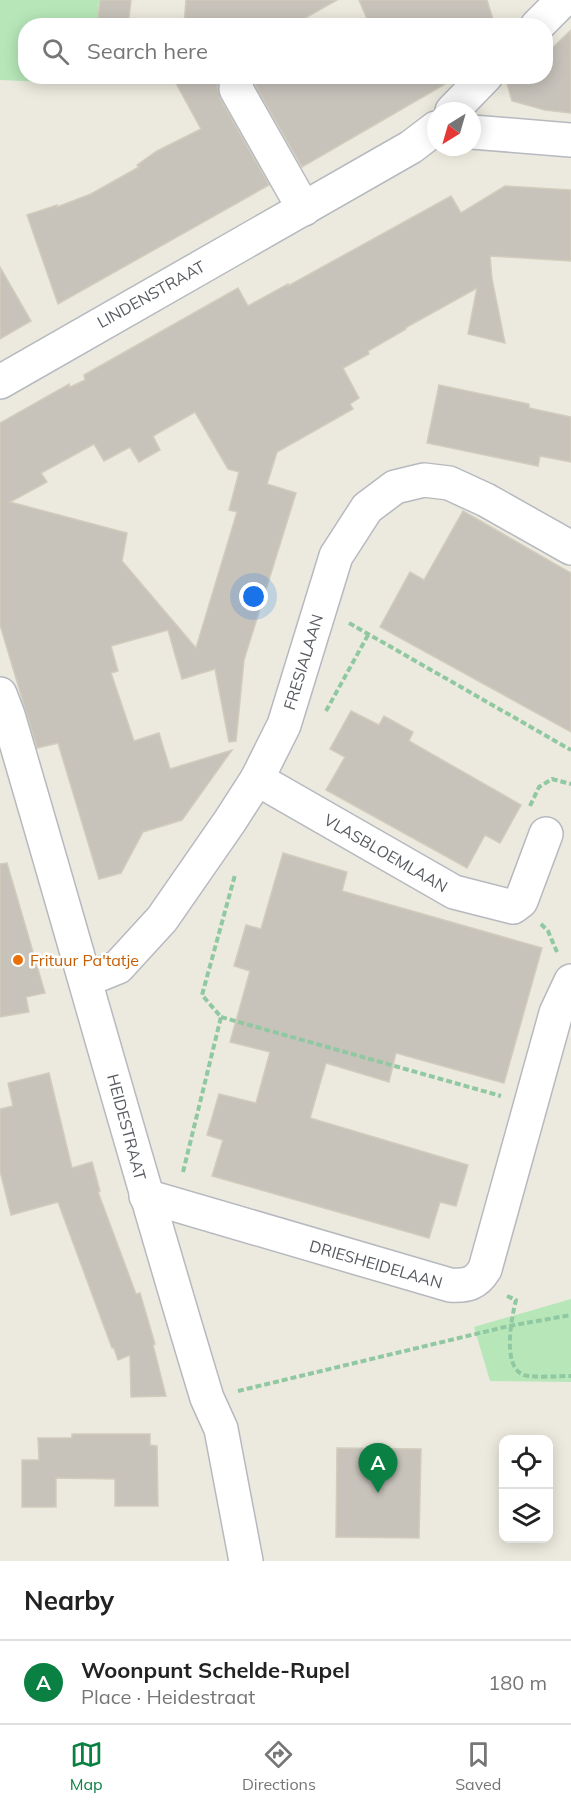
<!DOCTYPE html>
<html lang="en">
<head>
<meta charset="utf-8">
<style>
  body { margin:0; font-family:Mulish,sans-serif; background:#f6f6f6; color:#222 }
  .controls { position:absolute; right:18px; bottom:18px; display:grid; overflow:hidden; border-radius:12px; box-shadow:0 3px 15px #0003 }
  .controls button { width:54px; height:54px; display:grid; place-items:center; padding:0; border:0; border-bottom:2px solid #e0e0e0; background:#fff; color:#222; font:30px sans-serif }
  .compass { position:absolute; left:427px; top:102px; width:54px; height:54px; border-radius:50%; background:#fff; box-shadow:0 3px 15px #0003; rotate:217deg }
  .you { position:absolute; left:254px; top:597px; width:21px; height:21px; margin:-15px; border:4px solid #fff; border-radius:50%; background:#1a73e8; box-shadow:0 0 0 9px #1a73e833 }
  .badge { display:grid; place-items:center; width:39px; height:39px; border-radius:50%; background:#0b8043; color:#fff; font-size:20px; font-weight:700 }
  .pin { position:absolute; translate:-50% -50px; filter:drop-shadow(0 2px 3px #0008) }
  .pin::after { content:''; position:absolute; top:32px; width:21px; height:18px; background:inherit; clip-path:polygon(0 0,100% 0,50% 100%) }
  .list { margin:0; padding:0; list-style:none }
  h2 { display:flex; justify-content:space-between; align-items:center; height:78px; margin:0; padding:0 24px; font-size:26px }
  h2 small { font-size:20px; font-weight:400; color:#767676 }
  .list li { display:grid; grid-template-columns:39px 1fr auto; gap:18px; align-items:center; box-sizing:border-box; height:84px; padding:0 24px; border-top:2px solid #e0e0e0 }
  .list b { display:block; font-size:22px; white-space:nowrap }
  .list p { margin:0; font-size:20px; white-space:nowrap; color:#767676 }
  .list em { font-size:20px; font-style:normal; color:#767676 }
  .icon { flex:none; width:33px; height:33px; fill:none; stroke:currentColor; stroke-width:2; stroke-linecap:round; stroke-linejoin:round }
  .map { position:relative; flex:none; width:571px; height:1561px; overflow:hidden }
  .search { position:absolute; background:#fff; box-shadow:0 3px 15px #0003; left:18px; right:18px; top:18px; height:66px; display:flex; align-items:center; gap:15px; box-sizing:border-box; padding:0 21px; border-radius:24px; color:#767676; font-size:22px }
  .sheet { height:162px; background:#fff }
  nav { display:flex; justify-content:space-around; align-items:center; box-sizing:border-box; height:84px; border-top:2px solid #e0e0e0; background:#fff; font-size:16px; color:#767676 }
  nav a { display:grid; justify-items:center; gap:3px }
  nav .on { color:#0b8043 }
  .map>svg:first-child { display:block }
  .green { fill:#b7e7b9 }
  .building { fill:#c7c3bb; stroke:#d1ccbc; stroke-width:1.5; fill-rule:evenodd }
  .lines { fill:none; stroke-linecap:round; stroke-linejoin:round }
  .minor-casing { stroke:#b6b9bf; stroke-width:36 }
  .path { stroke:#90c8a2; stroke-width:4; stroke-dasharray:6 3; stroke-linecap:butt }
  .minor { stroke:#fff; stroke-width:33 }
  .food-dot { fill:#e8710a; stroke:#fff; stroke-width:2 }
  .labels { text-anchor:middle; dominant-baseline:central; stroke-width:5; stroke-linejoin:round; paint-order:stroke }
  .street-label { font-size:16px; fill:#575b61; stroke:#fff }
  .food-label { font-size:16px; fill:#c56008; stroke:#fff; text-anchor:start }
</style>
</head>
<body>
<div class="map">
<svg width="571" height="1561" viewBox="0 0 571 1561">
  <rect width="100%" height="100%" fill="#eceade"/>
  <g class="green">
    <polygon points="0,0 99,0 97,25 26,26 26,76 92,77 92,84 0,80"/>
    <polygon points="571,1299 571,1382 490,1381 474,1327"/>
  </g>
  <g class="building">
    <polygon points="100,0 131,0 128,26 97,26"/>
    <polygon points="186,0 337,0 291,26 184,26"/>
    <polygon points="359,0 487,0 495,26 370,26"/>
    <polygon points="571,30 571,113 545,110 512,101 505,76 546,76 546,54"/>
    <polygon points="172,76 218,76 217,88 220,98 269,185 58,304 27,215 57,205 57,207 91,194 139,167 137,165 157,151 201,129"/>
    <polygon points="256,76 459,76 302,167 255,85"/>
    <path d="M 505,186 L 571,190 L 571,261 L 490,256 L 492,279 L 505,343 L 468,334 L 477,288 L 405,328 L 406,329 L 368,351 L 369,354 L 343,368 L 359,398 L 350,404 L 353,409 L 277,452 L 267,484 L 296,493 L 244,660 L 236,741 L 229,742 L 215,669 L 182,679 L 168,630 L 111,646 L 118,671 L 111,673 L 134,741 L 159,733 L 170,769 L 232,750 L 182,820 L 143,832 L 121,873 L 99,879 L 58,743 L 37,748 L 0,625 L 0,423 L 69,384 L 70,387 L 85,380 L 84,375 L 238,288 L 248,306 L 288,284 L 288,286 L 451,196 L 461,213 ZM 195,412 L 228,469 L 239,472 L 229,510 L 237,512 L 196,648 L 122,561 L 127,533 L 10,502 L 47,482 L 41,473 L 94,444 L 104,461 L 130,447 L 139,462 L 160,450 L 153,436 Z"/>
    <polygon points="0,267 31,321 0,339"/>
    <polygon points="439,385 529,404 529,408 571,417 571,462 540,456 538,466 427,443"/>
    <polygon points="463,511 571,573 571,732 380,627 410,572 424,580"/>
    <polygon points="351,711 379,725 384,716 413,732 409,741 521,805 500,843 485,835 467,868 326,790 345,757 330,749"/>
    <polygon points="283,853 347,872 342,891 542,948 504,1083 396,1053 389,1082 326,1063 310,1118 468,1165 456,1206 440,1202 429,1238 212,1176 223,1140 207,1135 219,1094 256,1103 270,1052 230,1042 250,971 234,966 246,925 261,929"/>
    <polygon points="7,863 45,993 26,997 29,1012 0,1017 0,864"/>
    <polygon points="49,1073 72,1168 92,1162 100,1191 98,1192 136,1294 140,1293 155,1344 153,1345 166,1396 131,1397 130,1355 118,1360 114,1348 112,1348 58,1202 11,1215 0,1171 0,1109 13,1106 8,1083"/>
    <polygon points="72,1434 150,1434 150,1445 157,1446 158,1506 115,1506 115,1479 56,1478 56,1507 22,1507 22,1460 39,1460 38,1438 72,1438"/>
    <polygon points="337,1448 421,1449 419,1538 336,1537"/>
  </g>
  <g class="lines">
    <defs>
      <g id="minor">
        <polyline points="537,26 563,0"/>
        <polyline points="237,76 236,89 304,209"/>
        <polyline points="452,111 486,76"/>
        <polyline points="472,132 571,140"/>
        <polyline points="0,382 411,147 436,128"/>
        <path d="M 0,694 L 8,715 C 75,942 138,1171 207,1398 L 221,1429 L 246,1561"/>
        <polyline points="257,779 454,892 513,907 521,901 546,834"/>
        <polyline points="86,980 118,967 162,919 230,821 257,779 284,725 336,556 367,508 395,487 424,480 449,483 486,500 571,548"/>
        <path d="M 146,1196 L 450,1285 C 467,1286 476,1284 485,1269 L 556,1013 L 571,981"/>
      </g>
    </defs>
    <use href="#minor" class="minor-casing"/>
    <g class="path">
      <polyline points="349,623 571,750"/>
      <polyline points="326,711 368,635"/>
      <polyline points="530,806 539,787 552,779 571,784"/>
      <polyline points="541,924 548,931 557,952"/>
      <polyline points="221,1017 501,1096"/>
      <polyline points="183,1172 221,1017 202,995 235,875"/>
      <path d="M 507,1296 L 516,1300 C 512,1316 501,1367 524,1375 C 532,1378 560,1376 571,1376"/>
      <polyline points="238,1391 509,1326 571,1315"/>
    </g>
    <use href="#minor" class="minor"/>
  </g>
  <circle class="food-dot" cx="18" cy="960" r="6"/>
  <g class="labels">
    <g class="street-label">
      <text transform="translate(151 294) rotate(-29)">LINDENSTRAAT</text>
      <text transform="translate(303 662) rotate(-73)">FRESIALAAN</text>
      <text transform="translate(386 853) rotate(30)">VLASBLOEMLAAN</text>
      <text transform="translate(127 1127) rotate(75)">HEIDESTRAAT</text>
      <text transform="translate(376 1264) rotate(16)">DRIESHEIDELAAN</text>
    </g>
    <g class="food-label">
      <text x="30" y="960">Frituur Pa'tatje</text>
    </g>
  </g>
</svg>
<div class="controls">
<button><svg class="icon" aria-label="locate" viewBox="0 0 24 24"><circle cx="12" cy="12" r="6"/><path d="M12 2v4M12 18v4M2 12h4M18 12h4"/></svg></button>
<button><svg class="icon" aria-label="layers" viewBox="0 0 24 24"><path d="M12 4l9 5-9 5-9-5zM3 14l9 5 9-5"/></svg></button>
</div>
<svg class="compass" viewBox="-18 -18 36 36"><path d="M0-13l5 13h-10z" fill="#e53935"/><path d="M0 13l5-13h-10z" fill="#767676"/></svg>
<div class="you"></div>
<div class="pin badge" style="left:378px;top:1493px">A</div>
<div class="search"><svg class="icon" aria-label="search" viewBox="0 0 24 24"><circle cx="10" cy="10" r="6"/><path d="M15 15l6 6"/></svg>Search here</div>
</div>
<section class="sheet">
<h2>Nearby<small></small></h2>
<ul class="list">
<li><span class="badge">A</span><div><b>Woonpunt Schelde-Rupel</b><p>Place · Heidestraat</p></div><em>180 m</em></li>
</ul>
</section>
<nav>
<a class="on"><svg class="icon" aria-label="map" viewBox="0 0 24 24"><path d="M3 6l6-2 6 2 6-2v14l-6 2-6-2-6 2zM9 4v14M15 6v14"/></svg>Map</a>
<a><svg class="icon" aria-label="directions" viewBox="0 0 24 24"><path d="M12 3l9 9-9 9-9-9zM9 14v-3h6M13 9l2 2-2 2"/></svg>Directions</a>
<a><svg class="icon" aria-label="saved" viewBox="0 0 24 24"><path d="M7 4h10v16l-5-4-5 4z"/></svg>Saved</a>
</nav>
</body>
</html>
